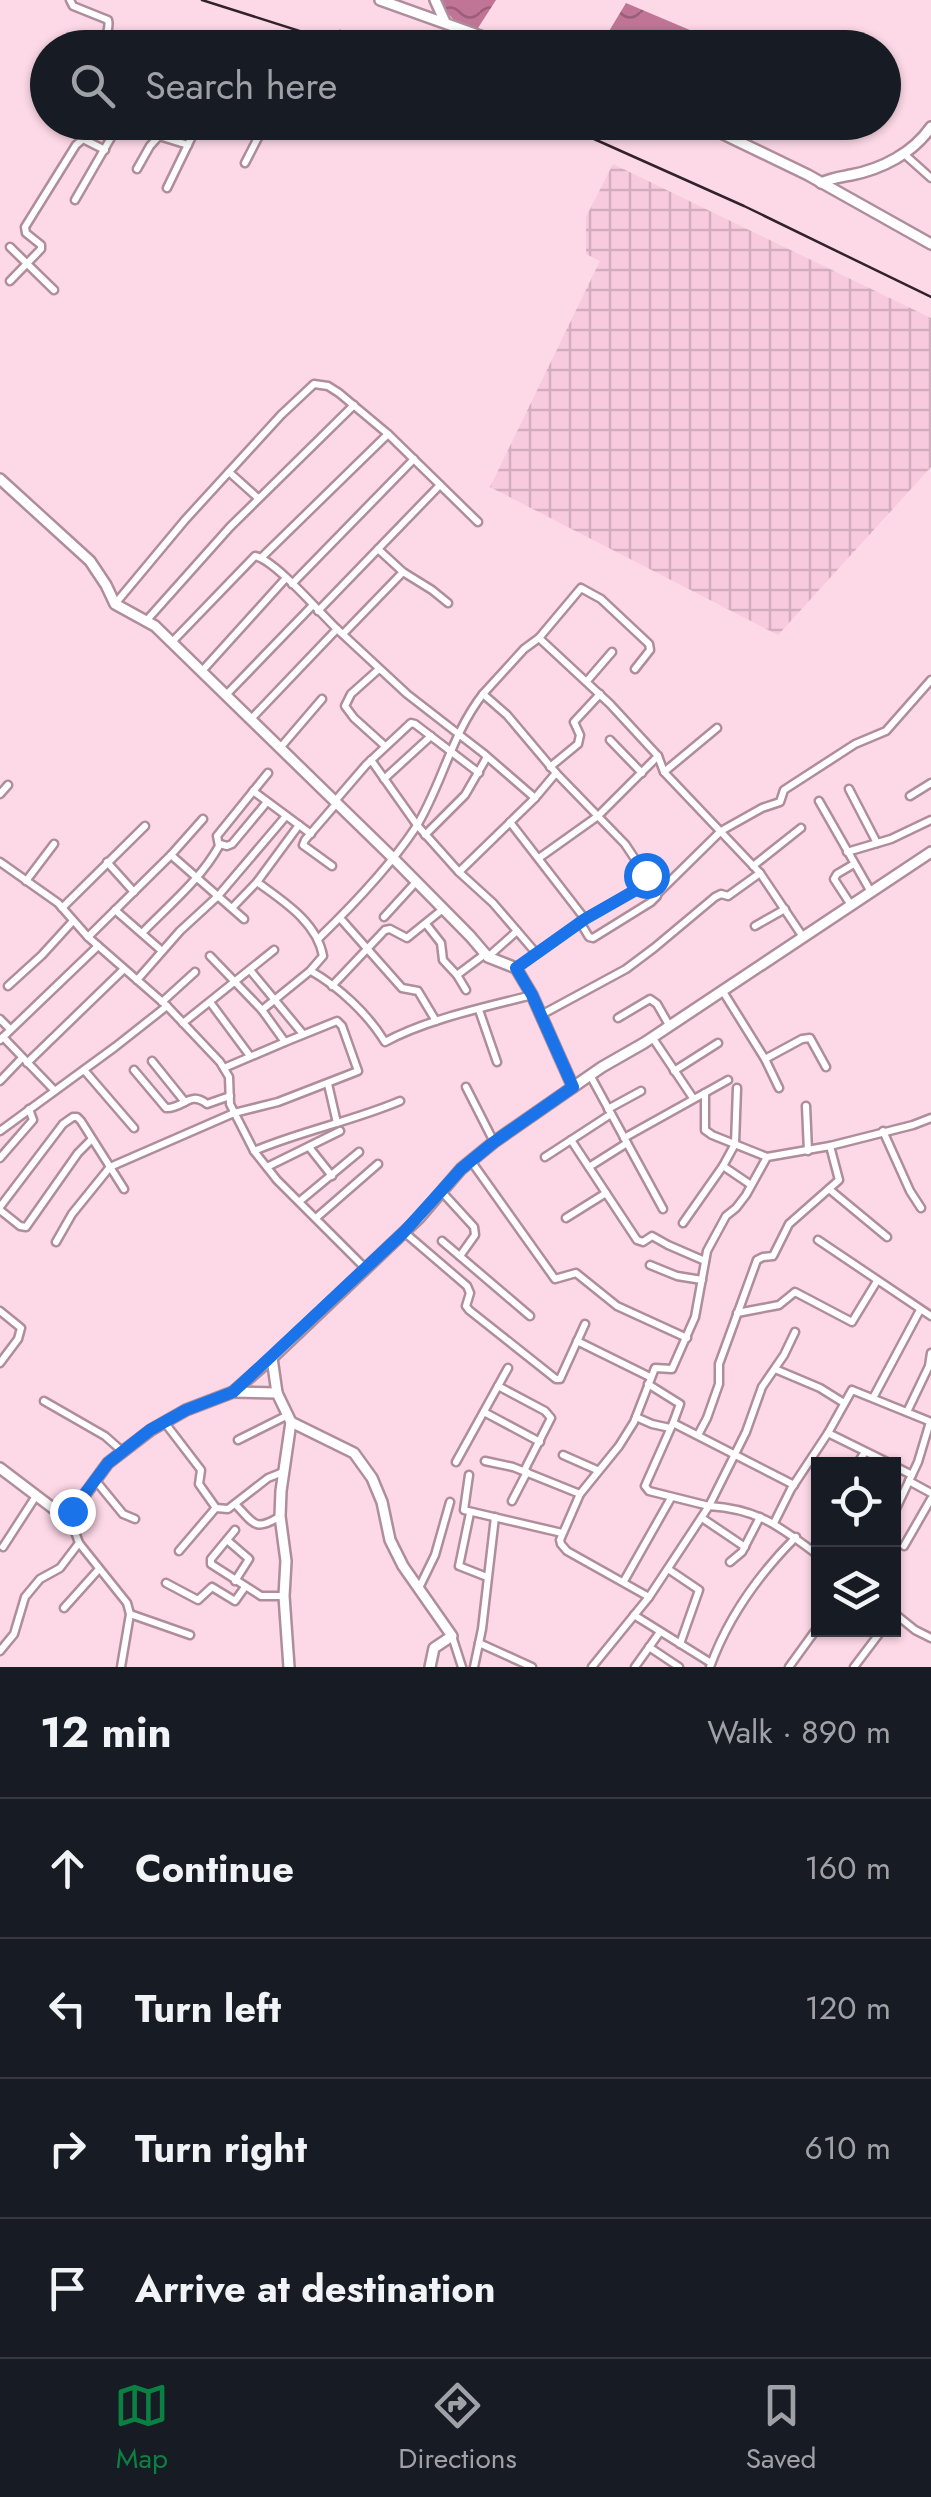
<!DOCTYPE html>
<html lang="en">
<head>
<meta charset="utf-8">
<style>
  body { margin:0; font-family:Jost,sans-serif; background:#242831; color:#f1f3f6 }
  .controls { position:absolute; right:30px; bottom:30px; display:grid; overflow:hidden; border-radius:0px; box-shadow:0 2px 8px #0004 }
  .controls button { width:90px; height:90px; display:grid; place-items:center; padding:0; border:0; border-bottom:2px solid #363941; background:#171b24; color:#f1f3f6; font:50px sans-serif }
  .stop { position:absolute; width:30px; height:30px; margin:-22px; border:8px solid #1a73e8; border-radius:50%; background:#fff }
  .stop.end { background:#1a73e8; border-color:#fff; box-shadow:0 2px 10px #0008 }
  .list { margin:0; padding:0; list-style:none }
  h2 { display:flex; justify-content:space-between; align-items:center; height:130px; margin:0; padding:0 40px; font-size:42px }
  h2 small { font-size:32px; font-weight:400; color:#9ea1a6 }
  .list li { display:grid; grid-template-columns:65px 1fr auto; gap:30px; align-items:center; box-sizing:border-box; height:140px; padding:0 40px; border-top:2px solid #363941 }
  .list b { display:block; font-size:38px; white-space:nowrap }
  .list em { font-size:32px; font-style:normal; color:#9ea1a6 }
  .icon { flex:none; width:55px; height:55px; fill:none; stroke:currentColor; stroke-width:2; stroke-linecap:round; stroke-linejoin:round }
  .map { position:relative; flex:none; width:931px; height:1667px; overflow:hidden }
  .search { position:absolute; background:#171b24; box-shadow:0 2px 8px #0004; left:30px; right:30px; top:30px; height:110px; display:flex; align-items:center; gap:25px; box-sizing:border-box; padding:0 35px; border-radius:55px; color:#9ea1a6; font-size:38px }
  .sheet { height:690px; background:#171b24 }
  nav { display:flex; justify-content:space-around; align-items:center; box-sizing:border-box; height:140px; border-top:2px solid #363941; background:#171b24; font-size:28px; color:#9ea1a6 }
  nav a { display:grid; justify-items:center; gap:5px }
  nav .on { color:#0b8043 }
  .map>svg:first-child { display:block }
  .industrial { fill:url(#industrial-grid) }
  .water { fill:url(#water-waves) }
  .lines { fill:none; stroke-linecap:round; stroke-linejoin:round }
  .street-casing { stroke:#af8d9a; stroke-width:11 }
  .secondary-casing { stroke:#af8d9a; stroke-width:14 }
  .street { stroke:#fff; stroke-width:6 }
  .secondary { stroke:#fff; stroke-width:9 }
  .rail { stroke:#322329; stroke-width:2.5 }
  .route { stroke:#1a73e8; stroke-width:12 }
</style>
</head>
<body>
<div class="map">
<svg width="931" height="1667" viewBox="0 0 931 1667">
  <defs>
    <pattern id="industrial-grid" width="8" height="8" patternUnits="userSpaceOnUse" patternTransform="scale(2.5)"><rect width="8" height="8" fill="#f7cbdd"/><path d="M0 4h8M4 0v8" fill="none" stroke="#d3adbd"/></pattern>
    <pattern id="water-waves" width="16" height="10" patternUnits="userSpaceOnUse" patternTransform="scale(2.5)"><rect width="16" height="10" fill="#c07596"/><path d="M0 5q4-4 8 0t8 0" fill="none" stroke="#9b5e79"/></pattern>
  </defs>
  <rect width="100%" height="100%" fill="#fdd8e6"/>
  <polygon class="industrial" points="613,164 931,318 931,467 778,635 490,487 600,261 586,254 586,217"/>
  <g class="water">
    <path d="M 440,0 L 496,0 L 478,28 C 461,32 447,15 440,0 Z"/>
    <polygon points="626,3 730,47 602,47 600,46"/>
  </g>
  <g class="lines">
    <defs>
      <g id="street">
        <path d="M 70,0 L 73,6 L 108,20 C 111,30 102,39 106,48"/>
        <polyline points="168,122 159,136 188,145"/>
        <polyline points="249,122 262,130 265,122"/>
        <polyline points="903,153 931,178"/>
        <polyline points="245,163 262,130"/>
        <polyline points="137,169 150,146 159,136"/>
        <polyline points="167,188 199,122"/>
        <polyline points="75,200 120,122"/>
        <polyline points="10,247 54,290"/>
        <polyline points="10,281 41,249 41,245 26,233 25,227 76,145 83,139 105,150"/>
        <polyline points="229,472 258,498"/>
        <polyline points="378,549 403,572 432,590 448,603"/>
        <polyline points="262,557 388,434"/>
        <polyline points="292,584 414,459"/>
        <polyline points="115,604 185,520 281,415 314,384 328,386 339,393 388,434 478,522"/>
        <polyline points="318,611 440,485"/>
        <polyline points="147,620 230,527 354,405"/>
        <polyline points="337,629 407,694 483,753 535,798"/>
        <polyline points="343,634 403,572"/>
        <polyline points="539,638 524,649 483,694 507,715 556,773 625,844 657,892 657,896 651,902 593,938 589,937 580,922"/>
        <path d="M 172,642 L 255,556 C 275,560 319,612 337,629 L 251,719"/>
        <polyline points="379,669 351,694 345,706 354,718 385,746"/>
        <polyline points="635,669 650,650 649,644 601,599 581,588 539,638 610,704 658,756 664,772 760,873 803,937"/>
        <polyline points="202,671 286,578"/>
        <polyline points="587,681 612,652"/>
        <polyline points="226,695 313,605"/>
        <polyline points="610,740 642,773"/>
        <polyline points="280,748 322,699"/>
        <polyline points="371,760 417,825 459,872 493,903 536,953"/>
        <polyline points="550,767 578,744 580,735 574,722 600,694"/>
        <polyline points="664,772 717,728"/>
        <polyline points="384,779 431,736"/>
        <polyline points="849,789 877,843"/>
        <polyline points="253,791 311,834"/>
        <polyline points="0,794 8,785"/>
        <polyline points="910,796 931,783"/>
        <polyline points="335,801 366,765 411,723 415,724 479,773"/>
        <polyline points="819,801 871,892"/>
        <polyline points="510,822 585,919 650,881"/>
        <polyline points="425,835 465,795 487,757"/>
        <polyline points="220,844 227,846 232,844 267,802"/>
        <polyline points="847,852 891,839 931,820"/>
        <polyline points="171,855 244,919"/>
        <polyline points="539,858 598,816 658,756"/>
        <polyline points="0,862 58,903 88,937 167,1006 220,1062 229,1077 230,1104 254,1151 277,1180 366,1269"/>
        <polyline points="107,862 134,892"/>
        <polyline points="332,866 303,845 305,840 336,804"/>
        <polyline points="753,866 801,828"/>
        <polyline points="459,872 535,798 556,773"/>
        <polyline points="26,881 54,844"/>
        <polyline points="657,894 721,831 762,808 780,802 784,790 855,744 886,731 931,680"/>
        <polyline points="851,905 834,879 837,874 854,864"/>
        <polyline points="62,908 145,826"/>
        <polyline points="232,908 257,882 299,825"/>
        <polyline points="115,910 162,951"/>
        <polyline points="384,917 416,882"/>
        <polyline points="340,918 402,988 418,991 436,1021"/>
        <polyline points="426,924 441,943 443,960 457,975 466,990"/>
        <polyline points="755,926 785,909"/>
        <path d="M 142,933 C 168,906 201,879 219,846 L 217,836 L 268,773"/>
        <polyline points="88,937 171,855 203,819"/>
        <path d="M 318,939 C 351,907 391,865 416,827 C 442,785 451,735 483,694"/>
        <polyline points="210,956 262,1010"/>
        <polyline points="489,956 517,931"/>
        <polyline points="516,968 580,923"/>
        <polyline points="250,970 303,1034"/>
        <path d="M 311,971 C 339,987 368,1014 385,1042 C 427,1019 486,1007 532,995"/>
        <polyline points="457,975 485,954"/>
        <polyline points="137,980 180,931 218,896 286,816"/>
        <polyline points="8,986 42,955 73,921"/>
        <polyline points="332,986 385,930 390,929 407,938 443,909"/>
        <polyline points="722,990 765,1059 779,1088"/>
        <polyline points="162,1002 195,972"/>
        <polyline points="210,1002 250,1056"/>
        <polyline points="479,1010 497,1062"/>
        <polyline points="541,1015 626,969 654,948 715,897 721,894 728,896 760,873"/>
        <polyline points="618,1018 650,999 657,1004 669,1025"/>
        <polyline points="0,1019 10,1029"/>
        <polyline points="183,1023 274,950"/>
        <polyline points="3,1037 54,1090"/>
        <polyline points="652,1037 693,1098"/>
        <polyline points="0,1040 98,946"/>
        <polyline points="765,1059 802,1039 810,1038 826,1067"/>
        <polyline points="152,1061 185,1102"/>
        <polyline points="27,1063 124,969"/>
        <path d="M 224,1068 L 285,1042 L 262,1010 L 310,971 L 323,956 C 317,922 283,901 257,882"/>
        <polyline points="84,1070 134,1128"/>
        <path d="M 134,1070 L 166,1108 C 184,1109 189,1090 207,1104 L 230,1096"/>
        <polyline points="674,1071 718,1043"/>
        <polyline points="590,1075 663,1209"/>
        <polyline points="0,1081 22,1058"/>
        <polyline points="328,1084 337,1123"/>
        <polyline points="466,1087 494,1142"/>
        <polyline points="705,1093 705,1130 712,1135 767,1157"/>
        <polyline points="806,1106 808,1151"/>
        <polyline points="608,1109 641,1091"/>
        <polyline points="0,1131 115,1047 167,1006"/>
        <polyline points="883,1131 910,1191 921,1208"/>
        <polyline points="624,1138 728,1080"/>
        <polyline points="571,1140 637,1240 643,1242 652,1236 668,1245 705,1261"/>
        <polyline points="309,1147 332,1176"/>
        <path d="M 254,1151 C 301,1131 353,1121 400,1101"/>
        <polyline points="545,1157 611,1114"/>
        <polyline points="0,1158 33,1120 29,1109"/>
        <polyline points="471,1161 555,1279 576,1273 617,1306 687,1338"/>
        <polyline points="723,1166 735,1144 737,1088"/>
        <polyline points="267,1167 340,1131"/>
        <polyline points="589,1167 627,1143"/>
        <polyline points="829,1189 887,1237"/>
        <polyline points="442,1192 474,1227 475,1235 460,1256"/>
        <polyline points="300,1201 359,1152"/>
        <polyline points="0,1207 63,1124 73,1117 77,1117 81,1121 124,1189"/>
        <polyline points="0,1210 20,1226 26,1227 78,1153 92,1139"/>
        <polyline points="316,1218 378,1164"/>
        <polyline points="566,1218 606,1193"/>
        <polyline points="683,1223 723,1166 751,1185"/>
        <polyline points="404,1232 467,1286 470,1293 466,1306 469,1310 556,1379 560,1379 585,1324"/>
        <polyline points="818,1240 931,1316"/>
        <polyline points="442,1241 530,1316"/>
        <polyline points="56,1242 72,1214 110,1167 234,1113 278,1102 358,1071 342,1026 337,1021 285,1042"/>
        <polyline points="650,1265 677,1276 702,1280"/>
        <polyline points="0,1311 21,1328 18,1339 0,1363"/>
        <polyline points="737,1313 779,1305 795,1292 852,1322 877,1281"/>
        <polyline points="577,1341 650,1377"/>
        <polyline points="775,1369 820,1388 844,1403"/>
        <polyline points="648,1384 680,1404 673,1423"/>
        <polyline points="498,1386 545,1411 551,1418 524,1471"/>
        <polyline points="873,1398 920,1310"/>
        <polyline points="44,1401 105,1436 122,1451"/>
        <polyline points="484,1412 540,1442"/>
        <polyline points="907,1412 929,1366 931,1353"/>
        <polyline points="636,1417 652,1424 670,1428"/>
        <polyline points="165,1423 201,1470 199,1484 216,1508"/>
        <polyline points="828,1433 891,1464"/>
        <polyline points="698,1435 707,1418 719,1384 719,1364 757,1260 763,1257 773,1256 789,1224 839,1180 830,1146"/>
        <polyline points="238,1440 288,1415"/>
        <polyline points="563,1455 597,1470"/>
        <polyline points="485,1461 513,1467 580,1494"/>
        <polyline points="456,1462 508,1368"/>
        <polyline points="857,1464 865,1452"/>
        <polyline points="894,1466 912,1475"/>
        <polyline points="469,1475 464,1510 562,1533"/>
        <polyline points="96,1481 123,1514 135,1519"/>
        <polyline points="909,1481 931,1493"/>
        <polyline points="794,1485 673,1423 645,1486 649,1491 709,1506 746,1432 762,1387 784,1355 795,1332"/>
        <polyline points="512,1501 527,1472"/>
        <path d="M 235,1504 C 254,1523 254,1532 279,1517"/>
        <polyline points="68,1512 79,1543 127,1603 130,1614 121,1667"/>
        <polyline points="470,1513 459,1566 487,1577"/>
        <polyline points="894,1513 918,1462 930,1422"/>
        <polyline points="702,1518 745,1547"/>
        <polyline points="774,1523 791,1489 828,1433 852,1390 931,1422"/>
        <polyline points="235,1530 211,1559 211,1564 261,1596 284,1596"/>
        <polyline points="227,1540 249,1559 235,1581"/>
        <polyline points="904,1546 931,1499"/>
        <polyline points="3,1547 36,1496"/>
        <polyline points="179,1551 214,1510 216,1508 228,1509 268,1478 283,1472"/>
        <polyline points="730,1562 742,1552 760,1517"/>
        <polyline points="668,1569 699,1590 680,1644"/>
        <polyline points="624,1581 671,1498"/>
        <polyline points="166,1583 198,1600 212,1587 235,1601 245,1587"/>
        <polyline points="419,1588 435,1555 450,1502"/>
        <polyline points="649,1597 567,1551 561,1544 560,1540 580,1494 619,1446 634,1422 655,1368 672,1369 695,1317 707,1251 726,1216 736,1208 746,1195 767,1157 830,1146 913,1125 931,1118"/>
        <polyline points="64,1608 99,1569"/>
        <polyline points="894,1613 915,1630 931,1638"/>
        <polyline points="130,1614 190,1635"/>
        <polyline points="634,1615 711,1663"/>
        <polyline points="452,1636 462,1667"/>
        <polyline points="479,1643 532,1667"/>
        <polyline points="649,1647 679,1667"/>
        <polyline points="0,1651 14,1634 25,1597 40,1579 60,1568 79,1543"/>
        <polyline points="474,1667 482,1629 495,1517"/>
        <path d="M 592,1667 L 649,1597 L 709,1506 C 759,1509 780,1527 818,1555"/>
        <polyline points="635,1667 660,1632"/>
        <path d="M 710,1667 C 728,1617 758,1575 796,1537"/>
        <polyline points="789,1667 818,1627"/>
        <polyline points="854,1667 882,1630"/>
      </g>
      <g id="secondary">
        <polyline points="380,0 514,48"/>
        <polyline points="435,0 445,22"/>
        <polyline points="698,122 808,175 931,244"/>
        <path d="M 821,183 C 831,178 840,177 851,175 C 882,169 913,153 931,127"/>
        <polyline points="0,479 90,561 106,585 115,604 155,626 392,857 470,936 488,957 516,968 532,995 573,1087"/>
        <polyline points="272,1358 277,1393"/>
        <polyline points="233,1392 277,1393 291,1422 281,1491 280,1516 286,1561 284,1596 289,1667"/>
        <polyline points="291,1422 354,1453 372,1478 382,1502 390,1540 403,1566 452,1636 434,1648 430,1667"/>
        <polyline points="0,1468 54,1509 64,1512 73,1511 108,1463 151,1430 186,1410 233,1392 272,1358 419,1218 461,1169 494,1142 602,1067 644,1043 931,852"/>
      </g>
    </defs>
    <use href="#street" class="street-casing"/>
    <use href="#secondary" class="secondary-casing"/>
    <use href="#street" class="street"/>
    <use href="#secondary" class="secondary"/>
    <g class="rail">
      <polyline points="202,0 353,48"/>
      <polyline points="340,31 391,48"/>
      <polyline points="556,122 744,206 931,297"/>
    </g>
  </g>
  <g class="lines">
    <polyline class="route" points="72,1511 108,1463 150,1430 186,1410 233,1392 404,1232 461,1169 494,1142 573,1087 532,995 516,968 585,919 650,882 646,875"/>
  </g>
</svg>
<div class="controls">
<button><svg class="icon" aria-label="locate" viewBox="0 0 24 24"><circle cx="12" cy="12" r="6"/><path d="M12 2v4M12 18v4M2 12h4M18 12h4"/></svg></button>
<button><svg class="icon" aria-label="layers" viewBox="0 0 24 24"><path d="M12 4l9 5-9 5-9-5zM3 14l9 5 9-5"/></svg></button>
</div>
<div class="stop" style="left:646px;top:875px"></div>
<div class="stop end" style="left:72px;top:1511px"></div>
<div class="search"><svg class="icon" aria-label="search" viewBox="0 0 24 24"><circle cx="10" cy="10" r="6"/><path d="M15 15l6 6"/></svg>Search here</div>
</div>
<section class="sheet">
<h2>12 min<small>Walk · 890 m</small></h2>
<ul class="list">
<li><svg class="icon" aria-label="ahead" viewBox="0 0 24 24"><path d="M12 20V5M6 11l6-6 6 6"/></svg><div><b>Continue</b></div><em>160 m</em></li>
<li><svg class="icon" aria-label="left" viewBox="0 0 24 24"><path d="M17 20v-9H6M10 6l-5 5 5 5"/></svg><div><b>Turn left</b></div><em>120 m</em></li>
<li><svg class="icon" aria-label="right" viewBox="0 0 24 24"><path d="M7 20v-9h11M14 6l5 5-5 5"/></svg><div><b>Turn right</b></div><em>610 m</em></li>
<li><svg class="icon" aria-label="arrive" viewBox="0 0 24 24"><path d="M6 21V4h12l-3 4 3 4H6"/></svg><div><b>Arrive at destination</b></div></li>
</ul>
</section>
<nav>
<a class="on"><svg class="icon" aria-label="map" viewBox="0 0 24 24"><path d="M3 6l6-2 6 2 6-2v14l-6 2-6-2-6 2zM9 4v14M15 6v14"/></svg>Map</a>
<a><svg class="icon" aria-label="directions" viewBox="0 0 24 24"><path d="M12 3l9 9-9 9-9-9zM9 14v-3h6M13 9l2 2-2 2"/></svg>Directions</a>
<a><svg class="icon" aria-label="saved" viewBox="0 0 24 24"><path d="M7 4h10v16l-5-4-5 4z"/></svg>Saved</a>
</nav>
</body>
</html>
